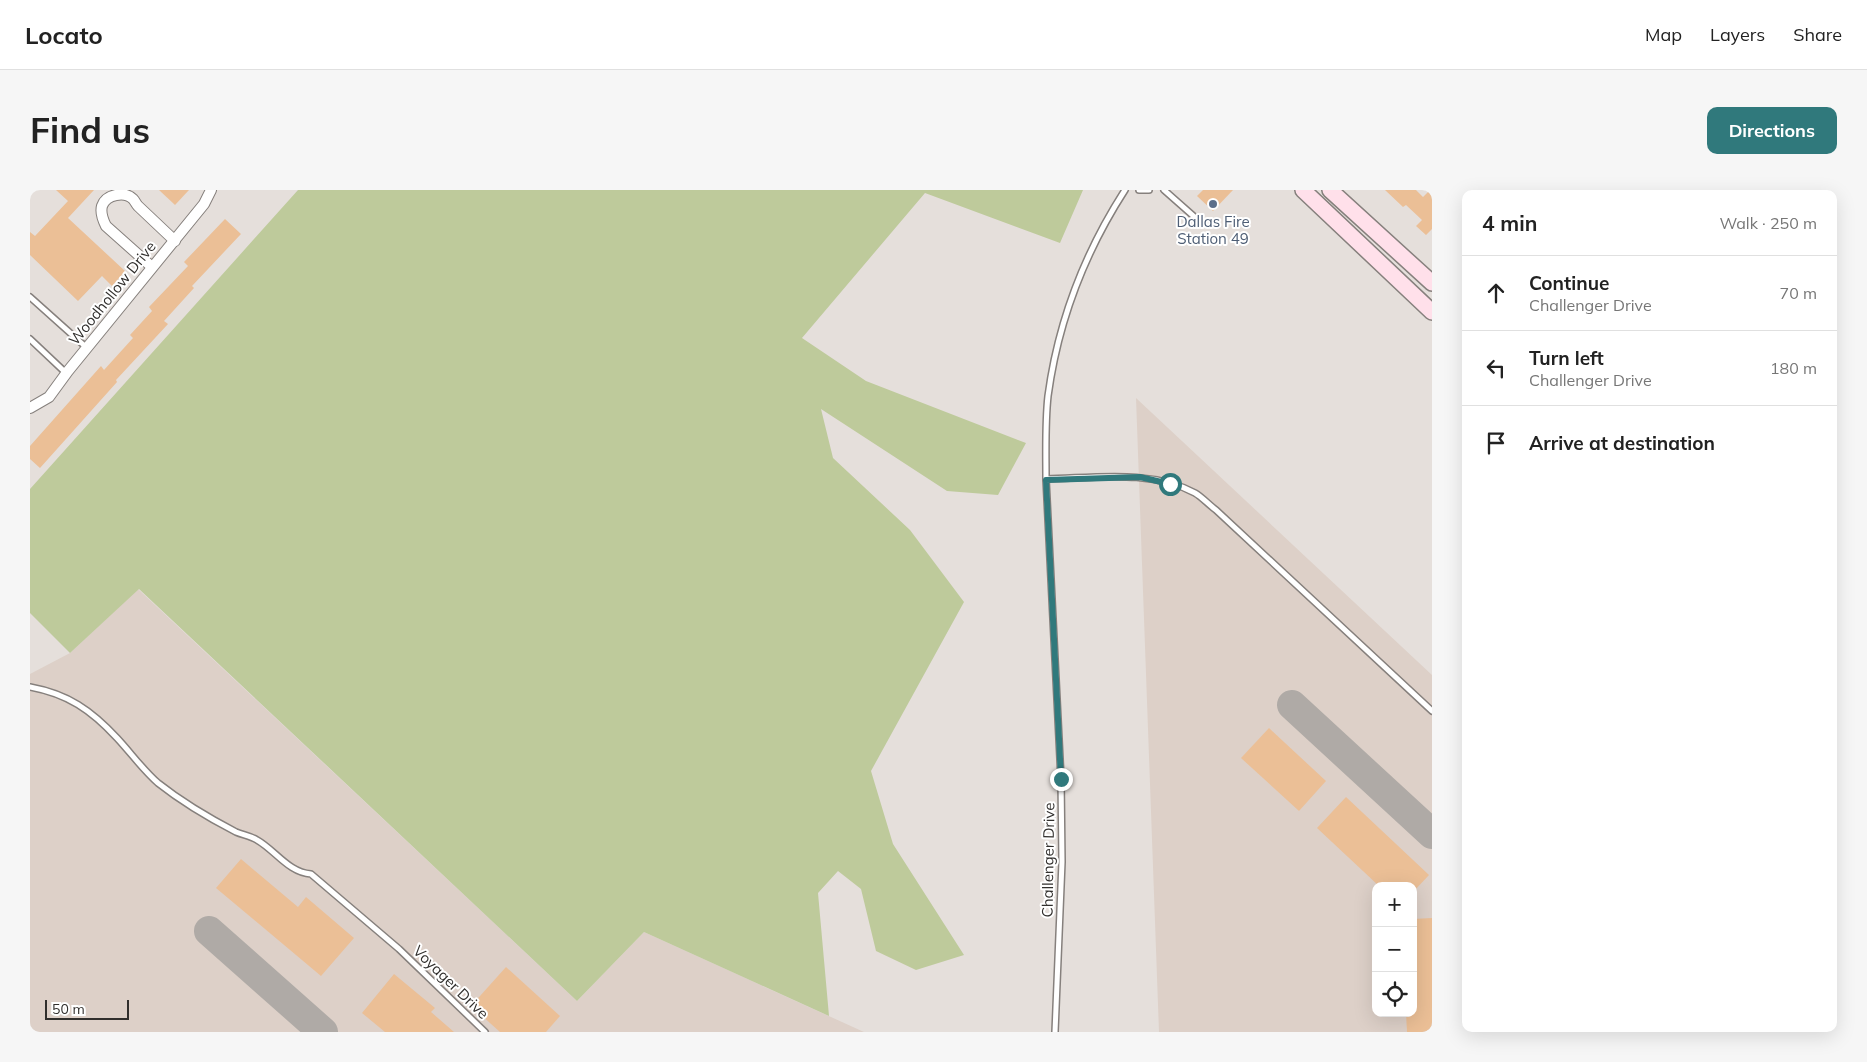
<!DOCTYPE html>
<html lang="en">
<head>
<meta charset="utf-8">
<style>
  body { margin:0; font-family:Mulish,sans-serif; background:#f6f6f6; color:#222 }
  .controls { position:absolute; right:15px; bottom:15px; display:grid; overflow:hidden; border-radius:10px; box-shadow:0 5px 20px #0002 }
  .controls button { width:45px; height:45px; display:grid; place-items:center; padding:0; border:0; border-bottom:1px solid #e0e0e0; background:#fff; color:#222; font:25px sans-serif }
  .scale { position:absolute; left:15px; bottom:12px; width:84px; box-sizing:border-box; padding-left:5px; border:2px solid #312f2d; border-top:0; font-size:14px; line-height:18px; white-space:nowrap; color:#312f2d; -webkit-text-stroke:4px #fff; paint-order:stroke }
  .stop { position:absolute; width:15px; height:15px; margin:-11px; border:4px solid #30797c; border-radius:50%; background:#fff }
  .stop.end { background:#30797c; border-color:#fff; box-shadow:0 1px 5px #0008 }
  .list { margin:0; padding:0; list-style:none }
  h2 { display:flex; justify-content:space-between; align-items:center; height:65px; margin:0; padding:0 20px; font-size:21px }
  h2 small { font-size:16px; font-weight:400; color:#767676 }
  .list li { display:grid; grid-template-columns:32px 1fr auto; gap:15px; align-items:center; box-sizing:border-box; height:75px; padding:0 20px; border-top:1px solid #e0e0e0 }
  .list b { display:block; font-size:19px; white-space:nowrap }
  .list p { margin:0; font-size:16px; white-space:nowrap; color:#767676 }
  .list em { font-size:16px; font-style:normal; color:#767676 }
  .icon { flex:none; width:28px; height:28px; fill:none; stroke:currentColor; stroke-width:2; stroke-linecap:round; stroke-linejoin:round }
  .map { position:relative; flex:none; width:1402px; height:842px; overflow:hidden; border-radius:10px }
  header { display:flex; align-items:center; gap:30px; box-sizing:border-box; height:70px; padding:0 25px; background:#fff; border-bottom:1px solid #e0e0e0 }
  header strong { font-size:24px }
  nav { display:flex; gap:28px; margin-inline-start:auto; font-size:18px }
  .intro { display:flex; align-items:center; justify-content:space-between; box-sizing:border-box; height:120px; padding:0 30px }
  h1 { margin:0; font-size:35px }
  .button { padding:12px 22px; border-radius:10px; background:#30797c; color:#fff; font-size:18px; font-weight:700 }
  main { display:flex; gap:30px; padding:0 30px }
  aside { flex:1; background:#fff; border-radius:10px; box-shadow:0 5px 20px #0002 }
  .map>svg:first-child { display:block }
  .built { fill:#ddd0c8; fill-rule:evenodd }
  .green { fill:#beca9b }
  .lines { fill:none; stroke-linecap:round; stroke-linejoin:round }
  .taxiway { stroke:#afaaa6; stroke-width:30 }
  .building { fill:#ebbf96 }
  .lane-casing { stroke:#86807d; stroke-width:8 }
  .street-casing { stroke:#86807d; stroke-width:12 }
  .secondary-casing { stroke:#86807d; stroke-width:18 }
  .lane { stroke:#fff; stroke-width:5 }
  .street { stroke:#fff; stroke-width:10 }
  .secondary { stroke:#ffe0ea; stroke-width:15 }
  .route { stroke:#30797c; stroke-width:6 }
  .service-dot { fill:#5c6f8a; stroke:#fff; stroke-width:2 }
  .labels { text-anchor:middle; dominant-baseline:central; stroke-width:4; stroke-linejoin:round; paint-order:stroke }
  .service-label { font-size:15px; fill:#4e5e75; stroke:#fff }
  .street-label { font-size:15px; fill:#312f2d; stroke:#fff }
</style>
</head>
<body>
<header>
<strong>Locato</strong>
<nav><a>Map</a><a>Layers</a><a>Share</a></nav>
</header>
<div class="intro"><h1>Find us</h1><a class="button">Directions</a></div>
<main>
<div class="map">
<svg width="1402" height="842" viewBox="0 0 1402 842">
  <rect width="100%" height="100%" fill="#e5dfdb"/>
  <g class="built">
    <path d="M 1106,208 L 1402,485 L 1402,842 L 1129,842 ZM 1346,696 L 1383,696 L 1383,823 L 1346,823 Z"/>
    <polygon points="108,399 547,811 614,742 834,842 0,842 0,484 40,463"/>
  </g>
  <polygon class="green" points="268,0 1053,0 1030,53 895,3 772,148 836,191 996,253 968,305 917,301 791,219 803,268 880,340 934,412 841,581 863,654 934,765 886,780 846,761 831,699 808,681 788,703 799,826 614,742 547,811 109,399 40,463 0,423 0,299"/>
  <g class="lines">
    <g class="taxiway">
      <polyline points="1262,515 1402,644"/>
      <polyline points="179,741 293,842"/>
    </g>
  </g>
  <g class="building">
    <polygon points="26,0 64,0 38,28 95,81 82,96 72,86 48,111 0,65 0,42 5,46 38,11"/>
    <polygon points="129,0 159,0 145,15"/>
    <polygon points="1173,0 1203,0 1183,21 1167,6"/>
    <polygon points="1355,0 1386,0 1393,7 1400,0 1402,0 1402,39 1396,45 1386,36 1392,30 1376,15 1373,17"/>
    <polygon points="195,29 211,44 162,96 164,98 134,131 138,134 86,190 87,192 10,278 0,269 0,256 71,176 74,180 103,148 100,145 122,121 119,117 158,76 154,72"/>
    <polygon points="1239,538 1296,591 1269,621 1211,568"/>
    <polygon points="1316,607 1399,685 1383,702 1383,696 1349,696 1287,638"/>
    <polygon points="211,669 268,717 276,707 324,748 291,786 186,698"/>
    <polygon points="1402,728 1402,842 1377,842 1376,823 1383,823 1383,729"/>
    <polygon points="476,777 530,826 516,842 470,842 441,816"/>
    <polygon points="364,784 405,818 401,822 424,842 355,842 332,823"/>
  </g>
  <g class="lines">
    <defs>
      <g id="lane">
        <path d="M 1095,0 C 1055,62 1028,132 1018,206 C 1015,233 1016,262 1016,289 C 1065,288 1120,279 1165,303 C 1172,307 1179,315 1186,320 L 1402,521"/>
        <polyline points="1109,0 1119,0"/>
        <polyline points="1134,0 1168,30"/>
        <polyline points="0,107 57,158"/>
        <polyline points="0,149 36,183"/>
        <polyline points="1016,289 1031,589 1032,672 1025,842"/>
        <path d="M 0,497 C 38,504 61,520 87,548 C 101,563 113,580 128,593 C 152,612 179,628 206,642 C 213,645 221,646 227,650 C 245,660 259,683 281,684 L 369,759 L 455,842"/>
      </g>
      <g id="street">
        <path d="M 122,77 L 76,36 C 73,30 70,23 72,16 C 76,4 95,1 103,9 C 105,11 106,14 108,16 L 145,51"/>
        <polyline points="0,218 19,207 38,181 174,14 181,0"/>
      </g>
      <g id="secondary">
        <polyline points="1273,0 1402,122"/>
        <polyline points="1300,0 1402,93"/>
      </g>
    </defs>
    <use href="#lane" class="lane-casing"/>
    <use href="#street" class="street-casing"/>
    <use href="#secondary" class="secondary-casing"/>
    <use href="#lane" class="lane"/>
    <use href="#street" class="street"/>
    <use href="#secondary" class="secondary"/>
  </g>
  <g class="lines">
    <polyline class="route" points="1031,589 1016,290 1110,287 1140,294"/>
  </g>
  <circle class="service-dot" cx="1183" cy="14" r="5"/>
  <g class="labels">
    <g class="service-label">
      <text x="1183" y="31">Dallas Fire<tspan x="1183" dy="17">Station 49</tspan></text>
    </g>
    <g class="street-label">
      <text transform="translate(82 103) rotate(-51)">Woodhollow Drive</text>
      <text transform="translate(1018 670) rotate(-89)">Challenger Drive</text>
      <text transform="translate(421 792) rotate(44)">Voyager Drive</text>
    </g>
  </g>
</svg>
<div class="controls">
<button>+</button>
<button>−</button>
<button><svg class="icon" aria-label="locate" viewBox="0 0 24 24"><circle cx="12" cy="12" r="6"/><path d="M12 2v4M12 18v4M2 12h4M18 12h4"/></svg></button>
</div>
<div class="scale">50 m</div>
<div class="stop" style="left:1140px;top:294px"></div>
<div class="stop end" style="left:1031px;top:589px"></div>
</div>
<aside>
<h2>4 min<small>Walk · 250 m</small></h2>
<ul class="list">
<li><svg class="icon" aria-label="ahead" viewBox="0 0 24 24"><path d="M12 20V5M6 11l6-6 6 6"/></svg><div><b>Continue</b><p>Challenger Drive</p></div><em>70 m</em></li>
<li><svg class="icon" aria-label="left" viewBox="0 0 24 24"><path d="M17 20v-9H6M10 6l-5 5 5 5"/></svg><div><b>Turn left</b><p>Challenger Drive</p></div><em>180 m</em></li>
<li><svg class="icon" aria-label="arrive" viewBox="0 0 24 24"><path d="M6 21V4h12l-3 4 3 4H6"/></svg><div><b>Arrive at destination</b></div></li>
</ul>
</aside>
</main>
</body>
</html>
